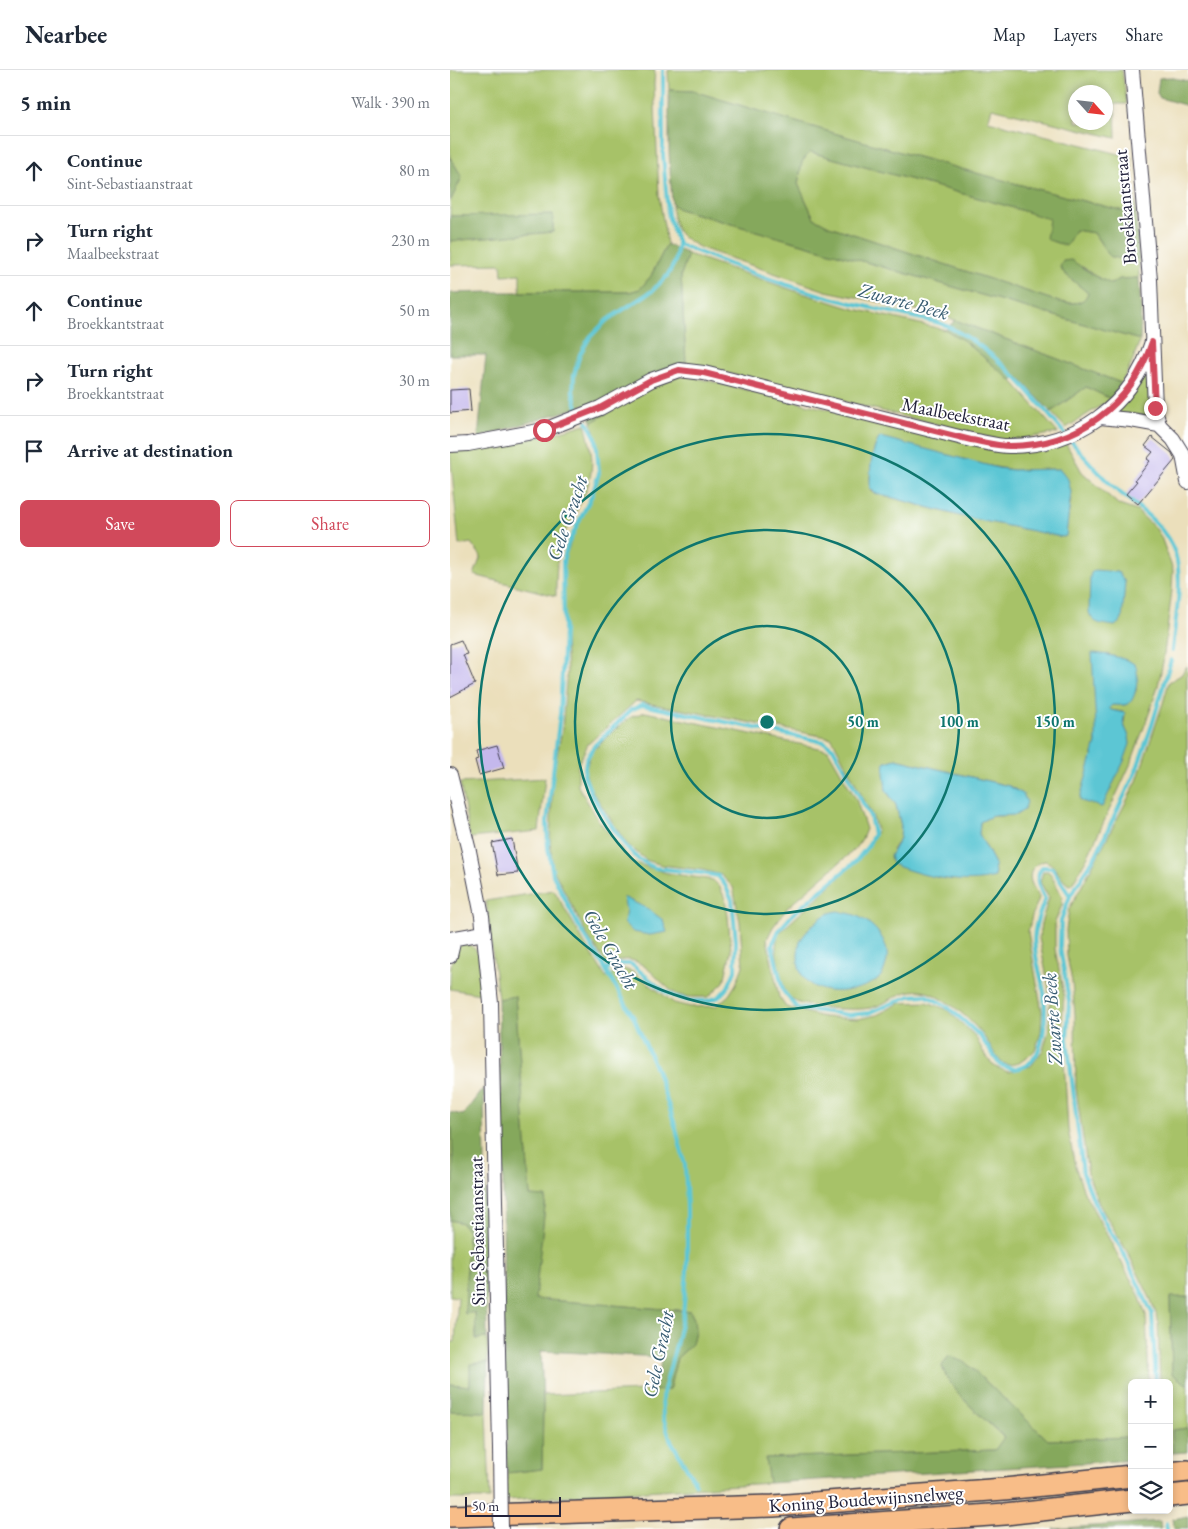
<!DOCTYPE html>
<html lang="en">
<head>
<meta charset="utf-8">
<style>
  body { margin:0; font-family:"EB Garamond",serif; background:#f2f2f3; color:#1f2937 }
  .controls { position:absolute; right:15px; bottom:15px; display:grid; overflow:hidden; border-radius:8px; box-shadow:0 2px 8px #0003 }
  .controls button { width:45px; height:45px; display:grid; place-items:center; padding:0; border:0; border-bottom:1px solid #e0e1e3; background:#fff; color:#1f2937; font:25px sans-serif }
  .compass { position:absolute; left:618px; top:15px; width:45px; height:45px; border-radius:50%; background:#fff; box-shadow:0 2px 8px #0003; rotate:117deg }
  .scale { position:absolute; left:15px; bottom:12px; width:96px; box-sizing:border-box; padding-left:5px; border:2px solid #22223b; border-top:0; font-size:14px; line-height:18px; white-space:nowrap; color:#22223b; -webkit-text-stroke:4px #fff; paint-order:stroke }
  .stop { position:absolute; width:15px; height:15px; margin:-11px; border:4px solid #d1495b; border-radius:50%; background:#fff }
  .stop.end { background:#d1495b; border-color:#fff; box-shadow:0 1px 5px #0008 }
  .list { margin:0; padding:0; list-style:none }
  h2 { display:flex; justify-content:space-between; align-items:center; height:65px; margin:0; padding:0 20px; font-size:21px }
  h2 small { font-size:16px; font-weight:400; color:#747a83 }
  .list li { display:grid; grid-template-columns:32px 1fr auto; gap:15px; align-items:center; box-sizing:border-box; height:70px; padding:0 20px; border-top:1px solid #e0e1e3 }
  .list b { display:block; font-size:19px; white-space:nowrap }
  .list p { margin:0; font-size:16px; white-space:nowrap; color:#747a83 }
  .list em { font-size:16px; font-style:normal; color:#747a83 }
  .actions { display:flex; gap:10px; padding:15px 20px }
  .actions a { flex:1; padding:11px 0; border:1px solid #d1495b; border-radius:8px; text-align:center; font-size:18px; color:#d1495b }
  .actions .main { background:#d1495b; color:#fff }
  .icon { flex:none; width:28px; height:28px; fill:none; stroke:currentColor; stroke-width:2; stroke-linecap:round; stroke-linejoin:round }
  .map { position:relative; flex:none; width:738px; height:1459px; overflow:hidden }
  header { display:flex; align-items:center; gap:30px; box-sizing:border-box; height:70px; padding:0 25px; background:#fff; border-bottom:1px solid #e0e1e3 }
  header strong { font-size:24px }
  nav { display:flex; gap:28px; margin-inline-start:auto; font-size:18px }
  main { display:flex }
  aside { flex:1; background:#fff }
  .map>svg:first-child { display:block }
  .green { fill:#a7c268; stroke:#647252; fill-rule:evenodd }
  .forest { fill:#85a85c; stroke:#54654c }
  .water { fill:#5bc6d4; stroke:#3e7488 }
  .lines { fill:none; stroke-linecap:round; stroke-linejoin:round }
  .stream { stroke:#5bc6d4; stroke-width:4 }
  .building { fill:#c4b8ec }
  .minor-casing { stroke:#403e4e; stroke-width:16 }
  .highway-casing { stroke:#403e4e; stroke-width:24 }
  .minor { stroke:#fff; stroke-width:14 }
  .highway { stroke:#f8bd88; stroke-width:21 }
  .minor-bridge-casing { stroke:#403e4e; stroke-width:16; stroke-linecap:butt }
  .minor-bridge { stroke:#fff; stroke-width:14 }
  .route { stroke:#d1495b; stroke-width:6 }
  .ring { fill:none; stroke:#0f766e; stroke-width:2.5 }
  .labels { text-anchor:middle; dominant-baseline:central; stroke-width:4; stroke-linejoin:round; paint-order:stroke }
  .street-label { font-size:19px; fill:#22223b; stroke:#fff }
  .water-label { font-size:20px; font-style:italic; fill:#365b71; stroke:#fff }
  .centre { fill:#0f766e; stroke:#fff; stroke-width:2.5 }
  .ring-label { font-size:15px; text-anchor:middle; font-weight:bold; fill:#0f766e; stroke:#fff; stroke-width:4; stroke-linejoin:round; paint-order:stroke }
</style>
</head>
<body>
<header>
<strong>Nearbee</strong>
<nav><a>Map</a><a>Layers</a><a>Share</a></nav>
</header>
<main>
<aside>
<h2>5 min<small>Walk · 390 m</small></h2>
<ul class="list">
<li><svg class="icon" aria-label="ahead" viewBox="0 0 24 24"><path d="M12 20V5M6 11l6-6 6 6"/></svg><div><b>Continue</b><p>Sint-Sebastiaanstraat</p></div><em>80 m</em></li>
<li><svg class="icon" aria-label="right" viewBox="0 0 24 24"><path d="M7 20v-9h11M14 6l5 5-5 5"/></svg><div><b>Turn right</b><p>Maalbeekstraat</p></div><em>230 m</em></li>
<li><svg class="icon" aria-label="ahead" viewBox="0 0 24 24"><path d="M12 20V5M6 11l6-6 6 6"/></svg><div><b>Continue</b><p>Broekkantstraat</p></div><em>50 m</em></li>
<li><svg class="icon" aria-label="right" viewBox="0 0 24 24"><path d="M7 20v-9h11M14 6l5 5-5 5"/></svg><div><b>Turn right</b><p>Broekkantstraat</p></div><em>30 m</em></li>
<li><svg class="icon" aria-label="arrive" viewBox="0 0 24 24"><path d="M6 21V4h12l-3 4 3 4H6"/></svg><div><b>Arrive at destination</b></div></li>
</ul>
<div class="actions"><a class="main">Save</a><a>Share</a></div>
</aside>
<div class="map">
<svg width="738" height="1459" viewBox="0 0 738 1459">
  <rect width="100%" height="100%" fill="#fff"/>
  <filter id="ink" filterUnits="userSpaceOnUse"><feTurbulence type="fractalNoise" baseFrequency=".02" numOctaves="2"/><feDisplacementMap in="SourceGraphic" scale="10" xChannelSelector="R" yChannelSelector="G"/><feConvolveMatrix kernelMatrix="1 2 1 2 8 2 1 2 1" color-interpolation-filters="sRGB"/></filter>
  <filter id="wash" filterUnits="userSpaceOnUse"><feTurbulence type="fractalNoise" baseFrequency=".0096" numOctaves="4" result="noise"/><feDisplacementMap in="SourceGraphic" scale="20" xChannelSelector="R" yChannelSelector="G"/><feGaussianBlur stdDeviation="1.12" result="paint"/><feColorMatrix in="noise" values="0 0 0 0 0 0 0 0 0 0 0 0 0 0 0 0 0 1.4 0 .05"/><feComposite in="paint" operator="in"/></filter>
  <g filter="url(#wash)">
    <rect width="100%" height="100%" fill="#ebdfbb"/>
    <g class="green">
      <polygon points="0,0 205,0 204,14 209,126 217,174 201,206 190,219 179,222 70,222 70,204 52,205 51,194 0,195 0,171 103,162 103,145 0,146 0,132 12,107 0,87"/>
      <path d="M 218,0 L 672,0 L 677,34 L 665,34 L 666,68 L 542,38 L 538,51 L 681,87 L 686,144 C 537,108 390,66 243,21 L 219,20 ZM 626,22 L 656,22 L 656,52 L 626,52 Z"/>
      <path d="M 360,82 L 554,135 L 600,149 L 596,169 L 616,176 L 625,160 L 644,163 L 657,183 L 662,187 L 689,189 L 689,208 L 670,209 L 661,214 L 645,206 L 633,197 L 610,197 L 614,203 L 638,223 C 633,236 621,233 609,232 L 379,156 L 364,148 L 348,114 L 352,91 Z"/>
      <path d="M 222,134 L 229,139 L 690,270 L 681,295 L 671,313 L 505,250 L 459,238 L 376,221 L 251,178 C 228,166 223,160 222,134 Z"/>
      <polygon points="238,184 342,220 400,238 496,260 513,270 562,311 608,363 555,371 236,293 231,205"/>
      <polygon points="697,299 700,343 698,346 668,343 667,340"/>
      <path d="M 234,305 L 508,370 L 614,370 L 632,402 L 669,435 L 687,441 L 706,459 L 711,467 L 723,500 L 722,520 L 713,592 L 708,616 L 700,641 L 681,693 L 639,784 L 622,814 L 619,815 C 609,809 607,796 596,791 C 585,792 578,801 581,812 C 583,818 587,822 589,828 L 582,846 L 578,862 L 592,942 L 591,963 L 585,980 L 579,986 L 569,993 L 559,995 L 552,993 C 544,985 540,974 533,965 C 519,948 500,931 480,923 C 453,914 443,933 420,938 C 404,941 367,938 352,934 C 347,933 339,927 336,923 C 333,918 326,885 326,879 C 326,874 327,869 328,864 L 406,792 L 421,773 L 427,761 L 423,747 L 382,668 L 186,631 L 138,674 L 128,694 L 128,716 L 149,751 L 182,792 L 217,803 L 263,810 L 270,817 L 275,829 L 278,846 L 281,881 L 274,912 L 258,927 C 248,927 236,928 227,924 C 209,915 195,886 172,890 C 167,891 162,894 158,896 L 137,865 L 103,799 L 100,772 L 103,705 L 112,660 L 117,601 L 114,553 L 114,491 L 123,466 L 143,424 L 149,405 L 147,374 L 142,352 C 172,335 201,314 234,305 ZM 425,376 L 563,400 L 607,399 C 614,409 620,415 621,428 L 615,467 L 514,447 L 425,423 L 422,422 L 420,408 ZM 657,584 L 685,595 L 687,607 L 686,621 L 675,635 L 662,635 L 659,638 L 661,640 L 673,642 L 675,646 C 671,662 684,664 678,678 L 644,686 ZM 446,689 L 559,716 L 573,724 L 556,746 L 542,746 L 530,752 L 529,764 L 544,792 L 545,807 L 442,780 L 450,768 L 451,756 L 446,735 L 436,720 L 436,692 Z"/>
      <polygon points="636,317 661,329 616,358 601,342"/>
      <path d="M 135,354 C 145,389 145,405 128,438 C 124,446 119,454 115,462 C 106,483 106,503 106,526 L 24,505 L 31,486 L 21,473 L 9,475 L 0,382 L 56,374 L 101,364 Z"/>
      <polygon points="737,596 738,1227 720,1228 722,1304 738,1315 738,1358 722,1360 723,1383 719,1383 719,1313 710,1313 708,1249 701,1230 679,1185 649,1134 638,1104 626,1018 625,944 622,912 617,886 616,860 619,839 634,812 687,711 713,633 719,612 731,605"/>
      <path d="M 195,642 L 378,680 L 406,729 L 416,759 L 412,769 L 403,781 L 338,837 L 323,857 L 317,869 L 329,927 L 336,937 L 373,947 L 408,949 L 427,945 L 450,933 L 477,932 L 496,939 L 525,966 L 535,985 L 545,997 L 558,1002 L 581,996 L 593,980 L 599,959 L 600,931 L 598,913 L 589,868 L 591,853 L 599,828 L 590,812 L 593,802 L 597,801 L 600,803 L 612,826 L 612,835 L 605,852 L 605,879 L 614,925 L 612,955 L 618,1059 L 625,1096 L 634,1122 L 689,1225 L 696,1245 L 699,1313 L 682,1313 L 682,1367 L 598,1370 L 516,1293 L 492,1296 C 499,1321 535,1349 554,1368 L 545,1380 L 316,1388 L 319,1413 L 55,1430 L 57,1403 L 92,1399 L 93,1325 L 219,1320 L 227,1288 L 242,1274 L 245,1260 L 244,1249 L 240,1241 L 84,1229 L 96,1128 L 80,1126 L 65,927 L 48,929 L 36,831 L 104,820 L 136,876 L 156,907 L 174,899 L 183,902 L 191,908 L 224,933 L 241,937 L 266,936 L 279,925 L 286,914 L 293,896 L 290,852 L 283,817 L 271,805 L 253,800 L 212,795 L 196,790 L 176,773 L 139,716 L 135,701 L 141,683 L 161,663 L 181,647 Z"/>
      <polygon points="95,708 89,761 20,768 10,713"/>
      <path d="M 12,873 C 18,874 26,877 28,884 C 30,891 30,915 30,924 L 0,919 C 0,903 0,889 8,875 Z"/>
      <polygon points="0,1057 2,1058 4,1113 0,1117"/>
      <polygon points="0,1150 12,1153 18,1162 15,1243 25,1242 27,1269 37,1268 38,1292 21,1295 20,1316 0,1314 0,1272 5,1272 8,1227 0,1226"/>
      <polygon points="0,1341 37,1342 40,1429 0,1429"/>
    </g>
    <g class="forest">
      <polygon points="719,7 738,11 738,36 710,28 707,23 709,8"/>
      <path d="M 219,20 L 243,21 C 390,66 537,108 686,144 L 689,189 C 681,188 667,190 660,186 C 656,183 648,168 644,163 L 625,160 L 616,176 L 596,169 L 599,149 L 554,135 L 360,82 L 352,92 L 348,114 L 364,148 L 379,156 L 609,232 C 621,233 633,236 638,223 L 614,203 L 610,197 L 613,191 L 621,190 L 645,206 L 661,214 L 670,209 L 689,208 L 691,240 L 690,270 L 229,139 L 222,134 L 219,82 Z"/>
      <polygon points="0,87 12,107 0,132"/>
      <polygon points="103,144 103,162 0,171 0,146"/>
      <polygon points="217,174 238,184 231,205 236,293 245,296 234,305 219,310 200,319 142,352 136,335 28,368 36,285 0,285 0,223 39,222 179,222 190,219 201,206"/>
      <polygon points="505,250 671,313 661,329 636,317 601,342 568,307 562,311 513,270 496,260"/>
      <polygon points="65,926 80,1126 96,1127 85,1229 240,1241 244,1249 245,1260 242,1274 227,1288 219,1320 204,1321 212,1287 91,1281 93,1333 92,1399 57,1403 54,1295 53,1112 48,929"/>
      <polygon points="34,1017 37,1268 26,1269 25,1242 15,1244 18,1162 12,1153 0,1150 0,1117 4,1113 2,1058 0,1057 0,1042 13,1045"/>
      <polygon points="720,1227 738,1227 738,1315 722,1304"/>
      <path d="M 499,1286 L 516,1293 L 598,1370 L 682,1367 L 682,1390 L 319,1413 L 315,1388 L 545,1380 L 554,1367 C 535,1349 499,1321 492,1296 Z"/>
      <polygon points="38,1292 37,1342 0,1341 0,1314 20,1316 20,1294"/>
      <polygon points="738,1358 738,1382 723,1383 722,1360"/>
      <polygon points="738,1446 738,1459 724,1459 723,1449"/>
      <polygon points="710,1451 711,1459 603,1459"/>
    </g>
    <g class="water">
      <path d="M 430,367 L 548,398 L 563,400 L 610,399 L 618,409 L 621,422 L 616,466 L 612,467 L 514,447 L 425,423 L 420,418 C 420,401 420,382 430,367 Z"/>
      <path d="M 645,500 L 668,502 L 675,512 L 672,550 L 665,556 C 653,554 643,555 639,542 L 640,507 L 641,503 Z"/>
      <path d="M 642,583 C 651,583 677,588 684,594 C 691,600 686,631 678,634 C 673,636 666,635 662,635 L 659,638 L 661,640 L 675,643 L 673,653 L 679,666 L 680,674 L 674,691 L 652,737 L 631,731 L 630,728 L 646,673 L 646,657 Z"/>
      <path d="M 446,689 L 559,716 L 573,724 L 577,732 L 574,740 L 566,745 L 542,746 L 530,752 L 529,764 L 544,792 L 545,807 C 514,816 471,806 442,794 L 440,786 L 450,768 L 451,756 L 446,735 L 436,720 L 434,703 L 435,692 Z"/>
      <polygon points="173,827 198,839 213,850 217,862 200,865 183,862 174,853 176,840"/>
      <path d="M 388,841 C 394,843 401,843 407,846 C 425,854 442,874 436,894 C 433,904 431,909 420,914 C 392,927 346,926 348,885 C 349,870 350,870 360,858 C 369,849 375,843 388,841 Z"/>
    </g>
    <g class="lines">
      <g class="stream">
        <path d="M 213,0 L 213,84 L 218,145 L 228,174 C 273,192 318,210 364,223 C 396,233 430,239 463,247 C 474,250 489,251 499,257 C 568,291 605,360 658,412 C 681,434 713,450 725,483 C 734,511 725,551 722,580"/>
        <polyline points="128,341 123,322 124,305 130,284 140,267 157,250 202,221 217,206 225,192 228,174"/>
        <polyline points="137,352 146,368 149,403 142,425 118,474 113,491 114,561 110,644 97,752 98,778 103,805 128,855 156,900 184,948 207,1001 225,1055 235,1095 237,1139 237,1201 233,1244 227,1271 212,1327 213,1347 220,1369 246,1414"/>
        <path d="M 156,900 L 167,894 L 181,894 L 210,918 L 225,927 L 240,931 L 257,931 L 269,927 L 278,917 L 285,901 L 286,871 L 282,830 L 275,815 L 268,806 L 251,803 L 205,798 L 188,789 L 174,774 L 156,748 L 141,723 L 134,705 L 136,690 L 144,676 L 181,640 L 192,635 L 374,672 L 383,678 L 420,746 L 424,764 L 418,776 L 405,792 L 344,843 L 329,860 L 322,875 L 333,921 L 347,938 L 399,945 L 419,943 L 460,926 L 475,925 L 495,935 L 514,951 L 530,966 L 550,995 C 554,996 560,999 565,999 C 597,996 596,946 594,923 C 592,908 586,893 585,878 C 582,860 589,845 595,829 C 589,817 583,808 593,797 L 602,798 L 620,826"/>
        <polyline points="706,1313 702,1243 671,1178 658,1158 644,1132 633,1103 617,969 619,931 610,877 611,850 620,826 646,785 686,701 702,655 721,590"/>
        <polyline points="716,1453 717,1459"/>
      </g>
    </g>
    <g id="blocks">
      <g class="building">
        <polygon points="19,319 21,341 0,343 0,320"/>
        <polygon points="702,367 722,383 725,390 688,434 676,424 687,411 685,410 700,391 697,389 703,382 695,376"/>
        <polygon points="11,570 17,584 13,585 25,614 0,627 0,574"/>
        <polygon points="47,675 54,698 29,705 25,690 28,689 26,681"/>
        <polygon points="62,769 68,803 48,805 42,773"/>
      </g>
    </g>
  </g>
  <g filter="url(#ink)">
    <use href="#blocks" fill-opacity="0" stroke="#403e4e" stroke-width="1"/>
    <g class="lines">
      <defs>
        <g id="minor">
          <polyline points="682,0 700,210 705,338 709,355"/>
          <polyline points="650,347 681,350 709,355 723,369 733,385 738,412"/>
          <path d="M 0,375 L 18,374 L 94,360 L 150,338 L 201,310 L 229,300 L 254,303 L 521,370 C 533,372 547,376 559,376 C 626,376 682,336 702,272"/>
          <polyline points="0,705 19,781 32,846 41,933 50,1379"/>
          <polyline points="0,869 34,863"/>
          <polyline points="0,886 4,869"/>
        </g>
        <g id="highway">
          <polyline points="719,1403 738,1401"/>
          <polyline points="719,1426 738,1424"/>
          <polyline points="0,1446 323,1436 554,1419 682,1406"/>
          <polyline points="341,1459 555,1444 682,1430"/>
        </g>
      </defs>
      <use href="#minor" class="minor-casing"/>
      <use href="#highway" class="highway-casing"/>
      <use href="#minor" class="minor"/>
      <use href="#highway" class="highway"/>
      <defs>
        <polyline id="minor-bridge" points="50,1379 51,1459"/>
      </defs>
      <use href="#minor-bridge" class="minor-bridge-casing"/>
      <use href="#minor-bridge" class="minor-bridge"/>
    </g>
  </g>
  <g class="lines" filter="url(#ink)">
    <path class="route" d="M 94,360 L 150,338 L 201,310 L 229,300 L 254,303 L 521,370 C 533,372 547,376 559,376 C 627,376 681,336 702,272 L 705,338"/>
  </g>
  <g class="ring">
    <circle cx="317" cy="652" r="96"/>
    <circle cx="317" cy="652" r="192"/>
    <circle cx="317" cy="652" r="288"/>
  </g>
  <g class="labels">
    <g class="street-label">
      <text transform="translate(675 137) rotate(-95)">Broekkantstraat</text>
      <text transform="translate(506 344) rotate(11)">Maalbeekstraat</text>
      <text transform="translate(27 1161) rotate(-91)">Sint-Sebastiaanstraat</text>
      <text transform="translate(416 1429) rotate(-4)">Koning Boudewijnsnelweg</text>
    </g>
    <g class="water-label">
      <text transform="translate(454 231) rotate(15)">Zwarte Beek</text>
      <text transform="translate(117 448) rotate(-71)">Gele Gracht</text>
      <text transform="translate(161 879) rotate(60)">Gele Gracht</text>
      <text transform="translate(602 949) rotate(-94)">Zwarte Beek</text>
      <text transform="translate(208 1284) rotate(-78)">Gele Gracht</text>
    </g>
  </g>
  <circle cx="317" cy="652" r="8" class="centre"/>
  <g class="ring-label">
    <text x="413" y="657">50 m</text>
    <text x="509" y="657">100 m</text>
    <text x="605" y="657">150 m</text>
  </g>
</svg>
<div class="controls">
<button>+</button>
<button>−</button>
<button><svg class="icon" aria-label="layers" viewBox="0 0 24 24"><path d="M12 4l9 5-9 5-9-5zM3 14l9 5 9-5"/></svg></button>
</div>
<svg class="compass" viewBox="-18 -18 36 36"><path d="M0-13l5 13h-10z" fill="#e53935"/><path d="M0 13l5-13h-10z" fill="#747a83"/></svg>
<div class="scale">50 m</div>
<div class="stop" style="left:94px;top:360px"></div>
<div class="stop end" style="left:705px;top:338px"></div>
</div>
</main>
</body>
</html>
